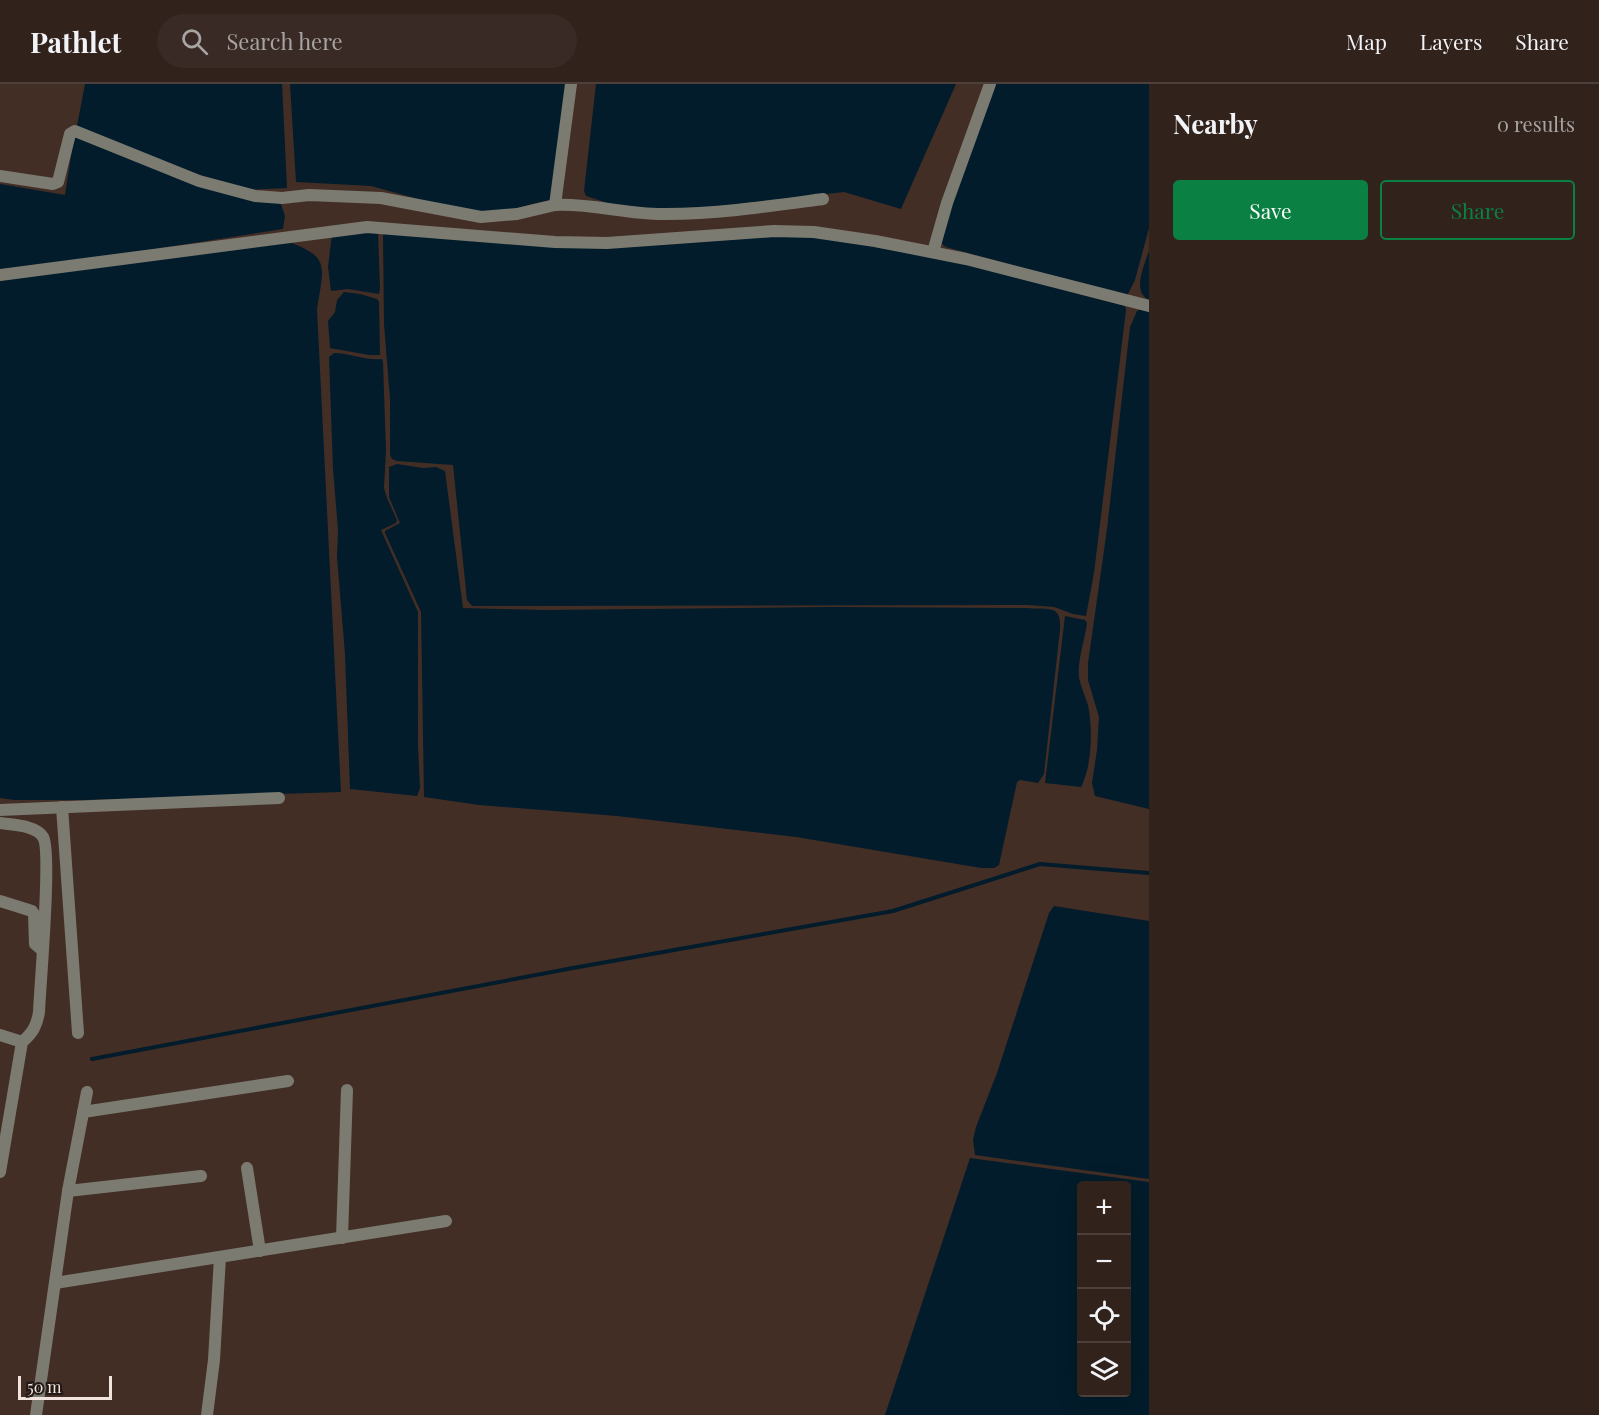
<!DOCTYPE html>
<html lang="en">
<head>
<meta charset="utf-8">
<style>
  body { margin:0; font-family:"Playfair Display",serif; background:#3a2a25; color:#f1f3f6 }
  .controls { position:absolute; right:18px; bottom:18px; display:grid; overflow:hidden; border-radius:6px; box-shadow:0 6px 24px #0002 }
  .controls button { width:54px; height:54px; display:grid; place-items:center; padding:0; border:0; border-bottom:2px solid #4d3f3b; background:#32221c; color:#f1f3f6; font:30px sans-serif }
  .scale { position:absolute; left:18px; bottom:15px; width:94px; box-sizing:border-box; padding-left:6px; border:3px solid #f1e3de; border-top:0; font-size:16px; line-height:21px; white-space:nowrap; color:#f1e3de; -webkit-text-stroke:4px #231915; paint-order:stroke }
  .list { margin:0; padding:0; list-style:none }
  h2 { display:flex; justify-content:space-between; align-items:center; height:78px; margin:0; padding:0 24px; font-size:26px }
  h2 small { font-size:20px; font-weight:400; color:#a8a4a3 }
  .actions { display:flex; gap:12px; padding:18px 24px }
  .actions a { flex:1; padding:14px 0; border:2px solid #0b8043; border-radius:6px; text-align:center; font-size:21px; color:#0b8043 }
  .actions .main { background:#0b8043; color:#fff }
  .icon { flex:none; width:33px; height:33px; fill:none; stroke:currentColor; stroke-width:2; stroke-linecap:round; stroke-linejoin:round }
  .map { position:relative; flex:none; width:1149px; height:1331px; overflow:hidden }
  header { display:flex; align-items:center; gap:36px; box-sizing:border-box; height:84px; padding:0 30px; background:#32221c; border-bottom:2px solid #4d3f3b }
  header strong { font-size:28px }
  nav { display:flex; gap:33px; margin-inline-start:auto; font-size:21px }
  .search { width:420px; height:54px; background:#3a2a25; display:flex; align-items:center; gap:15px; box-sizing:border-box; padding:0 21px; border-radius:33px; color:#a8a4a3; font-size:22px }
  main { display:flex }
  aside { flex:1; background:#32221c }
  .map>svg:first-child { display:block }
  .water { fill:#021c2b; fill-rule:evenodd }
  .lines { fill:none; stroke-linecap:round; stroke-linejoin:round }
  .stream { stroke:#021c2b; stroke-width:4 }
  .minor { stroke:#7b7b71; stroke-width:12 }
</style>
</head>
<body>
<header>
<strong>Pathlet</strong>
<div class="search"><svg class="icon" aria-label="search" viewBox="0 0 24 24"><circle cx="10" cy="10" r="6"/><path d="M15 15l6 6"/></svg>Search here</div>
<nav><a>Map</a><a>Layers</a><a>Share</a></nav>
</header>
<main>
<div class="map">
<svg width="1149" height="1331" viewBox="0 0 1149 1331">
  <rect width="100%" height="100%" fill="#432e26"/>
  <g class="water">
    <polygon points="85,0 282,0 287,104 242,106 76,47"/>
    <polygon points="290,0 569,0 555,115 532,120 502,129 455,125 371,102 296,98"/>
    <polygon points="596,0 956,0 901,125 844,108 712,123 649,126 611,120 586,112 584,107"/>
    <polygon points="993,0 1149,0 1149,144 1135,196 1127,212 946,163 942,160 941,151"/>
    <polygon points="74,53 281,120 285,132 283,145 0,189 0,100 65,111"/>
    <polygon points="750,147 887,159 1125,222 1126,226 1094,489 1086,532 1073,530 1054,523 1028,521 472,522 467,516 453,381 397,377 392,375 390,371 390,315 384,240 383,151 385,148 599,158"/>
    <polygon points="378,148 380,204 379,210 348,205 331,207 328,183 332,150"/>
    <path d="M 283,156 C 331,172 324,181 317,225 L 341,708 L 84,716 L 14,716 L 0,714 L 0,195 Z"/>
    <path d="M 1149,166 L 1149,216 C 1131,207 1145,181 1149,166 Z"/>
    <polygon points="344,208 360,210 377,215 379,218 380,271 369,271 330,264 328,237 335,228 337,216"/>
    <polygon points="1143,224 1149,225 1149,725 1095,712 1092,699 1097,666 1099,633 1088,596 1088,579 1107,445 1130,243 1137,227"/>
    <path d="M 334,269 C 351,269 364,277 382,275 L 383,279 L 386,367 L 384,404 L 387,414 L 397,436 L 396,439 L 381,446 L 418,528 L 418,661 L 420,704 L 417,712 L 350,705 L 345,570 L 337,473 L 338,446 L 333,385 L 329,273 Z"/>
    <path d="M 397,380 L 423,384 L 436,383 L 445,387 L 463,524 L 544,526 L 831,523 L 1027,524 C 1049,526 1062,520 1060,546 L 1044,690 L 1038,699 L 1020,696 L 1017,698 L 999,781 L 994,784 L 981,784 L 796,753 L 617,732 L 479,721 L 424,713 L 421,528 L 385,449 L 385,447 L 400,439 L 389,413 L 389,383 Z"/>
    <path d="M 1065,532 L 1085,536 L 1087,539 C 1085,556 1077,577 1079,594 C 1081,603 1085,612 1088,621 C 1093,644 1092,682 1081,703 L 1045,699 Z"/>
    <polygon points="1054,822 1149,837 1149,1095 975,1071 973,1056 976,1043 997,989 1049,829"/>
    <path d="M 970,1074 L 1149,1098 L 1149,1331 L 885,1331 ZM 1082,1102 L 1126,1102 L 1126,1308 L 1082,1308 Z"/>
  </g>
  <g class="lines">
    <polyline class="stream" points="92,975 573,884 893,827 1040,780 1149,789"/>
    <g class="minor">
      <polyline points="0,92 53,100 58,98 70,50 75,47 199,97 255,112 282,114 309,111 381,114 481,133 517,130 555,121 571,0"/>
      <path d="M 555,121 C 592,119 628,131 666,130 C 718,130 771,122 823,115"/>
      <polyline points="933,168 947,119 990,0"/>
      <polyline points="0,191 367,143 555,158 607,159 774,147 814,148 875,157 966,175 1149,222"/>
      <polyline points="62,723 78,949"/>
      <polyline points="0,726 279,714"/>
      <path d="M 0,739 C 12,741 36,741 43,753 C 52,766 40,902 39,928 C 37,941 33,949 22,958 L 0,1088"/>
      <polyline points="0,817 32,827 34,830 35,860 42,866"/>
      <polyline points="0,951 22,958"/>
      <polyline points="83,1028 288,997"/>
      <polyline points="247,1084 260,1167"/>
      <polyline points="68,1107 201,1092"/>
      <polyline points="342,1154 347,1006"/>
      <polyline points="55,1199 446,1137"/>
      <polyline points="36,1331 68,1107 87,1008"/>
      <polyline points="207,1331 214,1276 220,1173"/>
    </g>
  </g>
</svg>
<div class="controls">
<button>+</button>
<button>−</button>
<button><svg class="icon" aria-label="locate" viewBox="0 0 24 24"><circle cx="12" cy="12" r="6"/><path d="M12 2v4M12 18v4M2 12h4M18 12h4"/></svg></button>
<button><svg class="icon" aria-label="layers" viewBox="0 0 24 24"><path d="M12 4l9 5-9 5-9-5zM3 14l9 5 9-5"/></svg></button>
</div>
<div class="scale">50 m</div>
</div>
<aside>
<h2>Nearby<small>0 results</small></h2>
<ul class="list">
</ul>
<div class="actions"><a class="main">Save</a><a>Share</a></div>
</aside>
</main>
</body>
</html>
